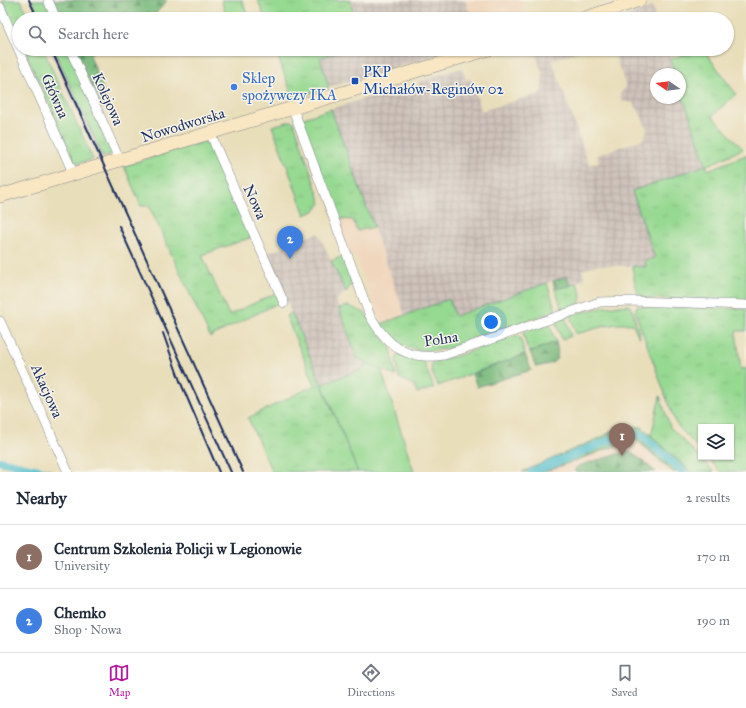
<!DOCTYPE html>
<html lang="en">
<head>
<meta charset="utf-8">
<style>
  body { margin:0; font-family:"IM FELL Great Primer",serif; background:#f2f2f3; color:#1f2937 }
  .controls { position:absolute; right:12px; bottom:12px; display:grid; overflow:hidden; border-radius:0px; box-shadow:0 1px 3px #0004 }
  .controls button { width:36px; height:36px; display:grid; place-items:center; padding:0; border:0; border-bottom:1px solid #e0e1e3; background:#fff; color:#1f2937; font:20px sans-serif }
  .compass { position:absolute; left:650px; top:68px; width:36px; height:36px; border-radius:50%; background:#fff; box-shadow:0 1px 3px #0004; rotate:283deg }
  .you { position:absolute; left:491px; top:322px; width:14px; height:14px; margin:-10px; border:3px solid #fff; border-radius:50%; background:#1a73e8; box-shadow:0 0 0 6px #1a73e833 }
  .badge { display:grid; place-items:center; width:26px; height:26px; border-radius:50%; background:#b5179e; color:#fff; font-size:13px; font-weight:700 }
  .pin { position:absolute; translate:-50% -33px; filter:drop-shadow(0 1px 2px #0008) }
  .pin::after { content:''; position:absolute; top:21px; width:14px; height:12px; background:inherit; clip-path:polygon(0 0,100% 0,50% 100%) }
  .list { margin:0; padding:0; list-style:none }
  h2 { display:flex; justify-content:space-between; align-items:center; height:52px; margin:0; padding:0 16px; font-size:17px }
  h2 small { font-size:13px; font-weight:400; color:#747a83 }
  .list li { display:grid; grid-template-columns:26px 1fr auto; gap:12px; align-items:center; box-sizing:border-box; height:64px; padding:0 16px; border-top:1px solid #e0e1e3 }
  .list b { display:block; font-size:15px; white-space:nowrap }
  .list p { margin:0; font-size:13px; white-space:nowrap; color:#747a83 }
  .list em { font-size:13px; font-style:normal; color:#747a83 }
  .icon { flex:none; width:22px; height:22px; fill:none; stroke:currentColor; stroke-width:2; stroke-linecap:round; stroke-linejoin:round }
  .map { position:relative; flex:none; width:746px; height:472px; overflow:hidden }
  .search { position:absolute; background:#fff; box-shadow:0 1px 3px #0004; left:12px; right:12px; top:12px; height:44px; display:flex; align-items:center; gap:10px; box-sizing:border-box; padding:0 14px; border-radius:22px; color:#747a83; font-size:15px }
  .sheet { height:180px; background:#fff }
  nav { display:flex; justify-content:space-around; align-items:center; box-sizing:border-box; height:56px; border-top:1px solid #e0e1e3; background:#fff; font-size:11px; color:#747a83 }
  nav a { display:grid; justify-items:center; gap:2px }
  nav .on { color:#b5179e }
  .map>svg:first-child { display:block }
  .built { fill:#f0d6bc }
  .industrial { fill:url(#industrial-grid) }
  .railway { fill:#cec2b9 }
  .grass { fill:url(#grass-tufts); stroke:#588478 }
  .forest { fill:url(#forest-firs); stroke:#4a746c }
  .garden { fill:#96d991; stroke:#588478 }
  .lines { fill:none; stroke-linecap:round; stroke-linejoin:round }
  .canal { stroke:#54c0ce; stroke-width:8 }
  .street-casing { stroke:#82868c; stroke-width:10 }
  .secondary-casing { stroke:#82868c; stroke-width:14 }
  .street { stroke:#fff; stroke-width:9 }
  .secondary { stroke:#f9e7c3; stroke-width:13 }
  .rail { stroke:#1b2f5e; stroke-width:2 }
  .transit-dot { fill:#1a4fb4; stroke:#f7f3e8; stroke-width:1.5 }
  .shop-dot { fill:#3f7fe0; stroke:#f7f3e8; stroke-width:1.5 }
  .labels { text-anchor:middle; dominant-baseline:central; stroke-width:3; stroke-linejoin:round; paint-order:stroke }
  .transit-label { font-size:15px; fill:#164399; stroke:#f7f3e8; text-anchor:start }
  .shop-label { font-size:15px; fill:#366cbe; stroke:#f7f3e8; text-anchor:start }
  .street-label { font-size:15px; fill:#1b2f5e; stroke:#f7f3e8 }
</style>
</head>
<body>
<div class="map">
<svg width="746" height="472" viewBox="0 0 746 472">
  <defs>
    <pattern id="industrial-grid" width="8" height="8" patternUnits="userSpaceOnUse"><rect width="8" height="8" fill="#cec2b9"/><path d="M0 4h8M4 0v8" fill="none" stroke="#b0a7a1"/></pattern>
    <pattern id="grass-tufts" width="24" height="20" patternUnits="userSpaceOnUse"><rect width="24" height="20" fill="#96d991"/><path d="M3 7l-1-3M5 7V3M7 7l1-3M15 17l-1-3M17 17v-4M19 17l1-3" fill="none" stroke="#81bb7f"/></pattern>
    <pattern id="forest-firs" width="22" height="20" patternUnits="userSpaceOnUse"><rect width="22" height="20" fill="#78b97b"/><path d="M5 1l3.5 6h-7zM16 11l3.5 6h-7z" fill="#629768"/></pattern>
  </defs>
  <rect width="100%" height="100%" fill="#f7f3e8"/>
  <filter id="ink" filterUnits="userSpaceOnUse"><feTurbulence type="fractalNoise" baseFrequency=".025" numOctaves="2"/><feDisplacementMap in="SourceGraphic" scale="8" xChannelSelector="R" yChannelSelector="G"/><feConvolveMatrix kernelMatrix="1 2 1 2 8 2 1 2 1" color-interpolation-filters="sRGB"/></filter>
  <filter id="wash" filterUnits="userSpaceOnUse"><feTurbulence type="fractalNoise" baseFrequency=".012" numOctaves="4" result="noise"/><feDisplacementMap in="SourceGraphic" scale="16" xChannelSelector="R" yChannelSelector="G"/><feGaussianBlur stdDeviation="0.9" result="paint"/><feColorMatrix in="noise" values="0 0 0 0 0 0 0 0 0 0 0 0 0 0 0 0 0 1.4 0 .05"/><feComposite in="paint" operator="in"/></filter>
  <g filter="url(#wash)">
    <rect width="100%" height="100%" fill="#e9deba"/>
    <g class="built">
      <polygon points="465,0 520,0 527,19 471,19"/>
      <polygon points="336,216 341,219 353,220 365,230 374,227 405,315 381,324 355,255 350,257"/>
      <polygon points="635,439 673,472 544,472"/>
    </g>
    <g class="industrial">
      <polygon points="349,0 465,0 471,19 356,19"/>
      <polygon points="652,6 656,19 617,19"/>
      <polygon points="346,49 459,49 329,87 320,58"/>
      <polygon points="534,49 584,49 552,60 589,165 599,162 597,155 644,139 647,130 642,117 634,103 622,101 620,94 626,87 613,49 667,49 675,74 656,74 656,98 680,98 680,88 706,166 633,191 655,258 647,267 597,265 582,270 585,278 570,286 567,276 454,316 448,299 405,315 331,109 402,87 410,92 416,91 420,81 462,68 466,80 471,79 481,111 541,93 543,75"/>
      <polygon points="318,233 346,292 336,300 357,358 368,363 360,370 322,384 266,254"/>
    </g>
    <polygon class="railway" points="49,49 54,49 103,157 98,158"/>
    <g class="grass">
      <polygon points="2,0 21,0 29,19 19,19 19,39"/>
      <polygon points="32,0 45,0 53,19 40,19"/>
      <polygon points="221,0 242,0 249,19 228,19"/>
      <polygon points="258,0 349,0 356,19 265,19"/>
      <polygon points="24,49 43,49 93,159 76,164"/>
      <polygon points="54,49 67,49 114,153 103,157"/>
      <polygon points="275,49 346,49 320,58 329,87 295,98 292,95"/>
      <path d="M 703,49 L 736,94 L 712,116 L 743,149 L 706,166 L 708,170 L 746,155 L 746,302 L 642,298 C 635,291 633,276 633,266 L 646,267 L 645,261 L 655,258 L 632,191 L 706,165 L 680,88 L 680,74 L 675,74 L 670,59 Z"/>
      <polygon points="331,109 374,227 357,231 353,220 341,219 336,216 301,119"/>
      <polygon points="291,121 294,122 321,203 316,210 305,215 272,126"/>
      <polygon points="202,142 212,144 252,237 202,255 229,315 276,293 280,302 210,337 149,206 141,206 124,166"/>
      <path d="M 343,256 C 348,269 356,281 346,292 L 331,261 Z"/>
      <path d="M 547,283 L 555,308 L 555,311 L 450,348 C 422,354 396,351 381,324 L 449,299 L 455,316 Z"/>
      <path d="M 577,283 C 581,291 583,297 578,305 L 562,309 L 555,289 Z"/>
      <path d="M 626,305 L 631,306 L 640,337 L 639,338 L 633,324 C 613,322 595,329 576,334 L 570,315 L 605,307 Z"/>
      <polygon points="349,306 365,313 391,348 396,376 357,358 339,308"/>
      <polygon points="637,306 746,309 746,331 736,331 741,370 746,368 746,472 720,472 707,457 731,457 731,427 701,427 701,451 676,424 640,326 635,311"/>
      <polygon points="292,313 358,472 272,472 248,418 315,385 286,316"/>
      <polygon points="565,316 571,336 562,340 555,320"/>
      <polygon points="549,324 556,342 530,352 527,348 523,332"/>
      <path d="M 517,335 L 520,337 L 525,354 L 438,386 C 435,379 428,368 433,361 L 454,357 Z"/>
      <polygon points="399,354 423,360 434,388 417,393 414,385 399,378 396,358"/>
      <polygon points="660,396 670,427 714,472 691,472 651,436"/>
    </g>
    <g class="forest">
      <polygon points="50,0 166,0 166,2 157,12 154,19 59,19"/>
      <polygon points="73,49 95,49 90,55 109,105 102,108"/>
      <polygon points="567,276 570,286 555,289 553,281"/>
      <path d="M 556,342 C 561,363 554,363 536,367 L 530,352 Z"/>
      <polygon points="525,354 531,370 477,387 472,374"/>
      <polygon points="620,425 642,427 691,472 673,472 635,439 544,472 522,472 604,436"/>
      <polygon points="624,452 631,452 656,472 575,472 575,469 578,466"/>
    </g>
    <polygon class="garden" points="368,363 381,369 414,472 358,472 322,384 360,370"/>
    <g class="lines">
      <g class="canal">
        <polyline points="0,461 47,472"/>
        <polyline points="532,472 630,432 642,435 683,472"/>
      </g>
    </g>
  </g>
  <g filter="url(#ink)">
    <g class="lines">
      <defs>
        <g id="street">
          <polyline points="48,0 56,19"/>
          <polyline points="0,7 74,175"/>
          <polyline points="70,49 120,161"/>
          <path d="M 293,109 L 370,316 C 388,347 407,361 444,355 L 600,302 L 633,301 L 746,305"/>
          <polyline points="211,134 216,147 284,303"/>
          <polyline points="0,321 68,472"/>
        </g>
        <g id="secondary">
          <polyline points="583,19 639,0"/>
          <polyline points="0,196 489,49"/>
        </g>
      </defs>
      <use href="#street" class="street-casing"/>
      <use href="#secondary" class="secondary-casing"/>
      <use href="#street" class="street"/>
      <use href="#secondary" class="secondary"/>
      <g class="rail">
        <polyline points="29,0 38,19"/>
        <polyline points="51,49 243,472"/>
        <polyline points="119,226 231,472"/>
        <polyline points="163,333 180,381 219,472"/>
      </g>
    </g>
  </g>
  <rect class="transit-dot" x="351" y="77" width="8" height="8" rx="2"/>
  <circle class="shop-dot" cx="234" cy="87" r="4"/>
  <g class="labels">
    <g class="transit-label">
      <text x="363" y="72">PKP<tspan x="363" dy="17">Michałów-Reginów 02</tspan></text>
    </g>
    <g class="shop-label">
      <text x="242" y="78">Sklep<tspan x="242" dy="17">spożywczy IKA</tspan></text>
    </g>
    <g class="street-label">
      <text transform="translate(55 96) rotate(66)">Główna</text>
      <text transform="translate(108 99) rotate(66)">Kolejowa</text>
      <text transform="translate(183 125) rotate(-17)">Nowodworska</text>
      <text transform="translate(255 202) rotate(66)">Nowa</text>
      <text transform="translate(441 339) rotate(-9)">Polna</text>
      <text transform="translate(47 391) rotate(66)">Akacjowa</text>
    </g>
  </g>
</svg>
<div class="controls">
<button><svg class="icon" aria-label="layers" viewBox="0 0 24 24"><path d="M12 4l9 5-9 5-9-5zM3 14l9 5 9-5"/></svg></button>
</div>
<svg class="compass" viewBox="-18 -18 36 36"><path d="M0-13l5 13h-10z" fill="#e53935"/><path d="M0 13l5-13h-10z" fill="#747a83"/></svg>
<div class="you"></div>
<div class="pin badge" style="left:622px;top:456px;background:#8d6e63">1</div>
<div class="pin badge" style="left:290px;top:259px;background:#3f7fe0">2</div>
<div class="search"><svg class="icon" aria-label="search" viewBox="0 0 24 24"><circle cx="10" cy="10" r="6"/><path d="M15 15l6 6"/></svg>Search here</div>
</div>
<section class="sheet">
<h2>Nearby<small>2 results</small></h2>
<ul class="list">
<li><span class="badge" style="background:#8d6e63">1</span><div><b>Centrum Szkolenia Policji w Legionowie</b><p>University</p></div><em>170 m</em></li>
<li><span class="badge" style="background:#3f7fe0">2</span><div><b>Chemko</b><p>Shop · Nowa</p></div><em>190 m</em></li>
</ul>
</section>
<nav>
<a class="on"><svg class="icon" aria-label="map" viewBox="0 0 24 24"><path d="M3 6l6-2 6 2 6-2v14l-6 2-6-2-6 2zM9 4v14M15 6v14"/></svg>Map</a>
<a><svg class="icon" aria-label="directions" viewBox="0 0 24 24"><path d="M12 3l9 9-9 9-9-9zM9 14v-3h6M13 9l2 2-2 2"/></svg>Directions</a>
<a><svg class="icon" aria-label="saved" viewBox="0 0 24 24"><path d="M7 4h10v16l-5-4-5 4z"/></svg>Saved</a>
</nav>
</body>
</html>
